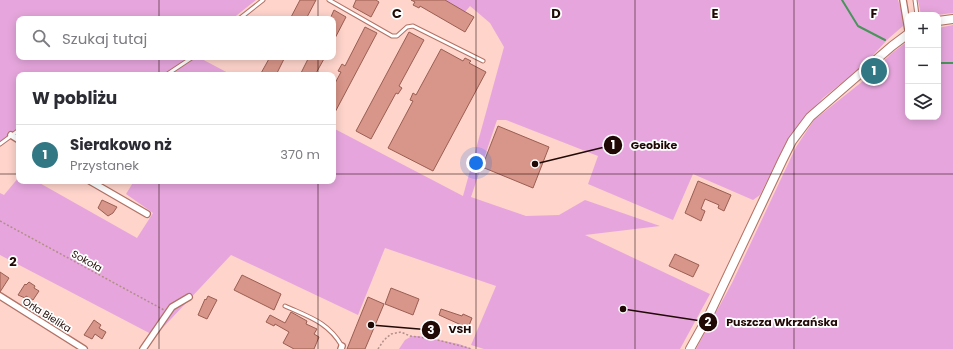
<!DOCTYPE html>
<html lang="pl">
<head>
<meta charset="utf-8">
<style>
  body { margin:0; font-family:Poppins,sans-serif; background:#f7f7f7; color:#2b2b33 }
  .controls { position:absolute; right:12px; top:12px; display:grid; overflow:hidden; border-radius:8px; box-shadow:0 2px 10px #0003 }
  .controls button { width:36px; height:36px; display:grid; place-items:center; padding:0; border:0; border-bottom:1px solid #e1e1e2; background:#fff; color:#2b2b33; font:20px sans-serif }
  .you { position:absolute; left:476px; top:163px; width:14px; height:14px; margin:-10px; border:3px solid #fff; border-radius:50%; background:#1a73e8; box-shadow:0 0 0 6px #1a73e833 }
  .badge { display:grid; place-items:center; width:26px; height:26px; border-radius:50%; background:#317784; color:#fff; font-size:13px; font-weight:700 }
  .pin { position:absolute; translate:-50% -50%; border:2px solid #fff; box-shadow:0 1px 4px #0006 }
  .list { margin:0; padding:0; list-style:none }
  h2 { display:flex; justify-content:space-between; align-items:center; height:52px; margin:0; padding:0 16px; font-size:17px }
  h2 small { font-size:13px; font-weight:400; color:#7c7c81 }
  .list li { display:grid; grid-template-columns:26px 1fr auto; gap:12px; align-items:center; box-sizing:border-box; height:60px; padding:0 16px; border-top:1px solid #e1e1e2 }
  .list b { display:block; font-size:15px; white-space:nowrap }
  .list p { margin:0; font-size:13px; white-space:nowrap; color:#7c7c81 }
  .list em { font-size:13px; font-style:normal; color:#7c7c81 }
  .icon { flex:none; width:22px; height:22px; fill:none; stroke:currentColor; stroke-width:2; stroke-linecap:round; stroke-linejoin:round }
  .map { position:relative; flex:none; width:953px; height:349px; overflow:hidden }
  .search { position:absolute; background:#fff; box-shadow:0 2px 10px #0003; left:16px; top:16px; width:320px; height:44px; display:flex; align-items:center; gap:10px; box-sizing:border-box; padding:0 14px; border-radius:8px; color:#7c7c81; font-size:15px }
  .panel { position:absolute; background:#fff; box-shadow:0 2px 10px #0003; left:16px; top:72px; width:320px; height:112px; border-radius:8px }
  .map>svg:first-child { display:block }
  .green { fill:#e6a6dd }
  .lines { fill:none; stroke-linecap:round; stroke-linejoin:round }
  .stream { stroke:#4a935b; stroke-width:2 }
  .building { fill:#d89589; stroke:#9b5e52 }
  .lane-casing { stroke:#b17265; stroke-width:5 }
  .street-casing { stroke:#b17265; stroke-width:8 }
  .secondary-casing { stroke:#b17265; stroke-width:10 }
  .path { stroke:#b28e87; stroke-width:1.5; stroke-dasharray:2 2; stroke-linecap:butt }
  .lane { stroke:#fff; stroke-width:3 }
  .street { stroke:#fff; stroke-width:5.5 }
  .secondary { stroke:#fff; stroke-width:8 }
  .grid { fill:none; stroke:#210a06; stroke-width:1; stroke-opacity:0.55 }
  .labels { text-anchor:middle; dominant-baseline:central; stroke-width:3.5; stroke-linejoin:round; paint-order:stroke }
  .street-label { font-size:10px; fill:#210a06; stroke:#fff }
  .grid-label { font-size:13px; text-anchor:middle; font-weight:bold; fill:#210a06; stroke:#fff; stroke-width:3.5; stroke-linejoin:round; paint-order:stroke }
  .leader { fill:none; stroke:#210a06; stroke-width:1.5 }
  .callout-dot { fill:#210a06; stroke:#fff; stroke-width:1.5 }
  .mark-label { font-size:12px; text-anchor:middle; font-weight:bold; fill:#fff }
  .callout-label { font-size:11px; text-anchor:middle; font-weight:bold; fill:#210a06; stroke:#fff; stroke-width:3.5; stroke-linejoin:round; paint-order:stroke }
</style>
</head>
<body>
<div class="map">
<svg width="953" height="349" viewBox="0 0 953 349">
  <rect width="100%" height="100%" fill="#fed4cb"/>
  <g class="green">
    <polygon points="0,0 256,0 232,19 19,19 19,57 198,57 232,75 19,75 19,130 0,143"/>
    <polygon points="445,0 898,0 902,12 903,26 888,39 863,66 823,98 799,124 781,153 760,195 753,200 693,174 673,220 588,184 598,156 506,120 497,120 471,197 526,216 559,215 585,200 660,226 585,235 710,294 680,349 484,349 471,345 496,286 385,248 358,315 231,255 155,336 0,255 0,193 4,195 19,177 19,181 36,181 137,238 153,213 126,194 134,181 333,181 333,128 463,196 504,47 490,23 470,6 465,12"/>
    <polygon points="918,0 953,0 953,13 937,15 921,15"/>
    <polygon points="953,25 953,349 696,349 732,283 796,147 814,120 863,81 892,53 908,41 908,117 938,117 938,28"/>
    <polygon points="412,336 419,336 459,344 472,349 399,349 405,340"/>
  </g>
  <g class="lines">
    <g class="stream">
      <polyline points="842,0 858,26 885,40"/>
      <polyline points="906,50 908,51"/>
      <polyline points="938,63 953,63"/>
    </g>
  </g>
  <g class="building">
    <polygon points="300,0 316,0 306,19 290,19"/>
    <polygon points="356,0 376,0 379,2 371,17 353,7"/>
    <polygon points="411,0 445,0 474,17 465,32 420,6 419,8 413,5 415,2"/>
    <polygon points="334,10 346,17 333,42 333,19 330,19"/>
    <polygon points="365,27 377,33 333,116 333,87 341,72 338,71 342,64 345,66"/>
    <polygon points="409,32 424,40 399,86 402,88 398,94 396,93 371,139 356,131"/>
    <polygon points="441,49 463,61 465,58 471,61 469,63 486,72 433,171 388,148 413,101 410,100 413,93 416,95"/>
    <polygon points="270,57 285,57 276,75 260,75"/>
    <polygon points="309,57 325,57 315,75 300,75"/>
    <polygon points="498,126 549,147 533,188 482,167"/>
    <polygon points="698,181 731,195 724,211 718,208 719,205 705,199 701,209 705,211 701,221 685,213"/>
    <polygon points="102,200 117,207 113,213 108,216 98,208"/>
    <polygon points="675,254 699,265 693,277 669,266"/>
    <polygon points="0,272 9,278 0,292"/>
    <polygon points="242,275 281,294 274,310 234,290"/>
    <polygon points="29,282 35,286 34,288 39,291 33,300 26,296 25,298 18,295 25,284 26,285"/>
    <polygon points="391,288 419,299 413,315 385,304"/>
    <polygon points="208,296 217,300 207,319 198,315 205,299 206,300"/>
    <polygon points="368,297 384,304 365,349 347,349"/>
    <polygon points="441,309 462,316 463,314 472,318 468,328 439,315"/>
    <polygon points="291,312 307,321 306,324 317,329 314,334 319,337 314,349 294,349 283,343 289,332 275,324 274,326 266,322 270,315 285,323"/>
    <polygon points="94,320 101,325 99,328 106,332 102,339 95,334 92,339 84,335"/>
  </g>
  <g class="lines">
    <defs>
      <g id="lane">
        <polyline points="329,0 392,36 397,36 407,27 413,26 483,61"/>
        <polyline points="915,0 917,15"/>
        <polyline points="239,19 263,0"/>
        <polyline points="166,75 193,57"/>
        <polyline points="0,144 19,130"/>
        <path d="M 285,306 C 309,317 328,322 342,346"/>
      </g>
      <g id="street">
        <polyline points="903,0 908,30"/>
        <polyline points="11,135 19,140"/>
        <polyline points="90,181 147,214"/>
        <polyline points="0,296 84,349"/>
        <polyline points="143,349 172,307 189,297"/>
        <polyline points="341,349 342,346"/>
      </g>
      <g id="secondary">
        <polyline points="938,21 953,19"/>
        <polyline points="690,349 710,313 782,161 792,141 810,117 892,46 908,34"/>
      </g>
    </defs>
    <use href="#lane" class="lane-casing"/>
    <use href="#street" class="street-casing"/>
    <use href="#secondary" class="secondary-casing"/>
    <g class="path">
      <polyline points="0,221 164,310"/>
      <polyline points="378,349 384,340 391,334 401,332 410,336 434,339 472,349"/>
    </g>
    <use href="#lane" class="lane"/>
    <use href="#street" class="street"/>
    <use href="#secondary" class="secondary"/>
  </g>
  <path class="grid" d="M 159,0 L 159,19M 318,0 L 318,19M 476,0 L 476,349M 635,0 L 635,349M 794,0 L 794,349M 159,57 L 159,75M 318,57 L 318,75M 0,174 L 19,174M 333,174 L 953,174M 159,181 L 159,349M 318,181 L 318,349"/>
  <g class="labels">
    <g class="street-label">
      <text transform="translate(87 261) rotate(29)">Sokoła</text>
      <text transform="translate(47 315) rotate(32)">Orła Bielika</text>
    </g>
  </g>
  <g class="grid-label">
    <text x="397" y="18">C</text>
    <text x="556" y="18">D</text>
    <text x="715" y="18">E</text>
    <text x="874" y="18">F</text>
    <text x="13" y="266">2</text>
  </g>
  <path class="leader" d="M535 164L613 145M623 309L708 322M371 325L431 330"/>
  <g class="callout-dot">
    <circle cx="535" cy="164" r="4"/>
    <circle cx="623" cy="309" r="4"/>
    <circle cx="371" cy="325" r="4"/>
    <circle cx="613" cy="145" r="10"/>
    <circle cx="708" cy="322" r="10"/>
    <circle cx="431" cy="330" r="10"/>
  </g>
  <g class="mark-label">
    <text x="613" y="149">1</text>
    <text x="708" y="326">2</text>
    <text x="431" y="334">3</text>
  </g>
  <g class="callout-label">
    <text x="654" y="149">Geobike</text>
    <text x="782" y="326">Puszcza Wkrzańska</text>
    <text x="460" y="333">VSH</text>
  </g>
</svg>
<div class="controls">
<button>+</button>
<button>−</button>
<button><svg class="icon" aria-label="layers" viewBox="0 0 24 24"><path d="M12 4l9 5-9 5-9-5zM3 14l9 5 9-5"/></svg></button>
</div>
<div class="you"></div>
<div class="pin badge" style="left:874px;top:71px">1</div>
<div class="search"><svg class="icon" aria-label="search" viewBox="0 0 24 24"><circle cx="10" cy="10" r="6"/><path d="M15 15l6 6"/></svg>Szukaj tutaj</div>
<section class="panel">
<h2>W pobliżu<small></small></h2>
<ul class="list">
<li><span class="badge">1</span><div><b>Sierakowo nż</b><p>Przystanek</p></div><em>370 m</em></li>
</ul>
</section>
</div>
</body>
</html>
